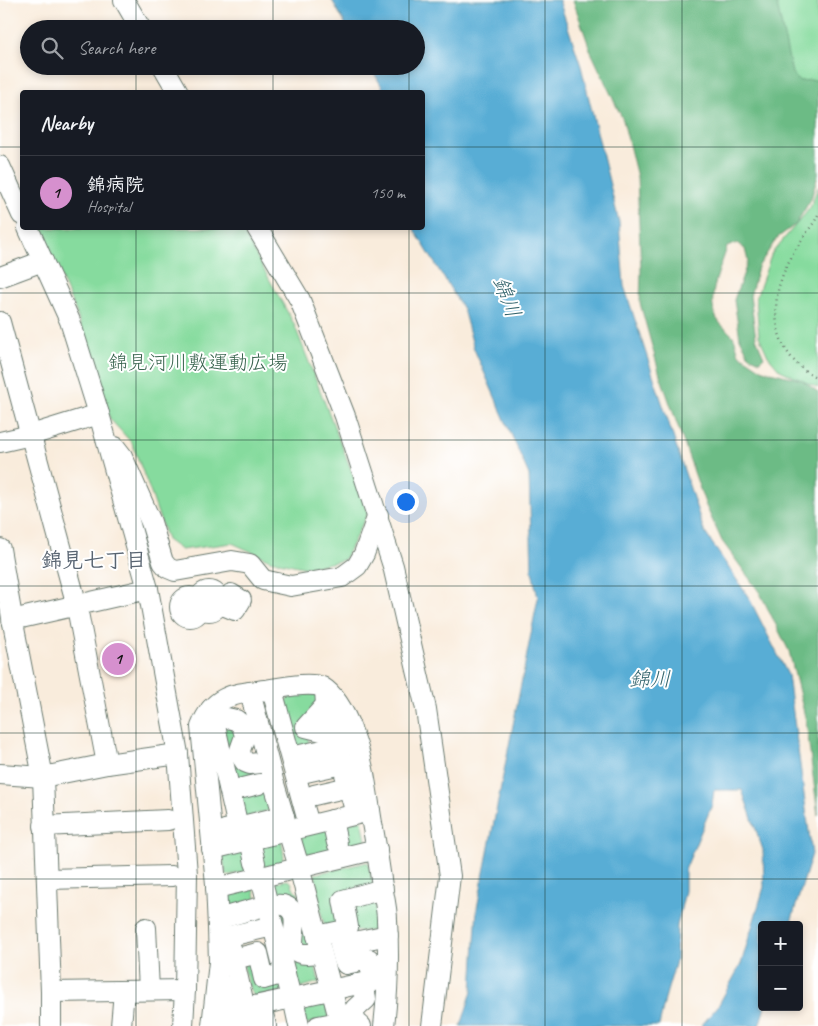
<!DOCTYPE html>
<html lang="en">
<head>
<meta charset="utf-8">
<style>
  body { margin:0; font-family:Caveat,"Klee One",sans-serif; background:#20242c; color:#f1f3f6 }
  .controls { position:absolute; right:15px; bottom:15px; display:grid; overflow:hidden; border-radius:5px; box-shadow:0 2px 8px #0003 }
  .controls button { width:45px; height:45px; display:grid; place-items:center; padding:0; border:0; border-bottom:1px solid #363941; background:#171b24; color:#f1f3f6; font:25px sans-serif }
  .you { position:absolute; left:405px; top:501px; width:18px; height:18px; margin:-12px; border:4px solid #fff; border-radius:50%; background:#1a73e8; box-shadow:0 0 0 8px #1a73e833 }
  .badge { display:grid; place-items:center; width:32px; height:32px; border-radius:50%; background:#d690ce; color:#111; font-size:16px; font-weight:700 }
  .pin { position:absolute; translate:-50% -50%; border:2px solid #fff; box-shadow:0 1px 5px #0006 }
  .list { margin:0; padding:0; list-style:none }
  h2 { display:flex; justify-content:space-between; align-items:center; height:65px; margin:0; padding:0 20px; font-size:21px }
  h2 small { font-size:16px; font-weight:400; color:#9ea1a6 }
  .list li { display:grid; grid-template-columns:32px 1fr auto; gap:15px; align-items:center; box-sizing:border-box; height:75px; padding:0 20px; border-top:1px solid #363941 }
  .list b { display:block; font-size:19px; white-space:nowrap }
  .list p { margin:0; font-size:16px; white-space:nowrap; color:#9ea1a6 }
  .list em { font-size:16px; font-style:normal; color:#9ea1a6 }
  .icon { flex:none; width:28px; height:28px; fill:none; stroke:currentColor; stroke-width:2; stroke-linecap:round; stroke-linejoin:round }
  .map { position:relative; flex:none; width:818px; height:1026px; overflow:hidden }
  .search { position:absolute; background:#171b24; box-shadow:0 2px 8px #0003; left:20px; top:20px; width:405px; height:55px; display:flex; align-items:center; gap:12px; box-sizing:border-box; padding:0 18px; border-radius:28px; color:#9ea1a6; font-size:19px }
  .panel { position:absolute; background:#171b24; box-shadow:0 2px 8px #0003; left:20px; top:90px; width:405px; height:140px; border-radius:5px }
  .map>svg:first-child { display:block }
  .green { fill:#86db9e; stroke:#528c69 }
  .forest { fill:#6cbb85; stroke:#467c5c }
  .water { fill:#59add5; stroke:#3c7584 }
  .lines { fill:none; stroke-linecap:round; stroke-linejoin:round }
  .minor-casing { stroke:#6b7a6f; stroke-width:22 }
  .path { stroke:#6b7a6f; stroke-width:2.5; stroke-dasharray:1 4; stroke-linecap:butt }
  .minor { stroke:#fff; stroke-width:20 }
  .grid { fill:none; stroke:#1f3d34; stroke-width:1; stroke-opacity:0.55 }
  .labels { text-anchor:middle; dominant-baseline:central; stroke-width:4; stroke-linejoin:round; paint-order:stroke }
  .park-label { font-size:20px; fill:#39644e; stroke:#fff }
  .water-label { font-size:21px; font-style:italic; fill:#33646c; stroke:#fff }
  .neighbourhood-label { font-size:21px; font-weight:bold; fill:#596572; stroke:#fff }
</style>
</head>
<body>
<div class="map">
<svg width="818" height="1026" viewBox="0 0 818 1026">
  <rect width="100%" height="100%" fill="#fff"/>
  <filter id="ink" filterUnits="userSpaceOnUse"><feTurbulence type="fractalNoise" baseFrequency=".02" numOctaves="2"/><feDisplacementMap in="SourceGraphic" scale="10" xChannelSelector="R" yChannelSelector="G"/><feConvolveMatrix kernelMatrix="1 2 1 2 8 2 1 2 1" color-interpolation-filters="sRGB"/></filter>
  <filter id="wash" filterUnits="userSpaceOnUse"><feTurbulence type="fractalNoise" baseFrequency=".0096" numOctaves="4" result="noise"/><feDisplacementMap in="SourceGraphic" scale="20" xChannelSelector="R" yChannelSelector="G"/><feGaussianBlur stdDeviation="1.12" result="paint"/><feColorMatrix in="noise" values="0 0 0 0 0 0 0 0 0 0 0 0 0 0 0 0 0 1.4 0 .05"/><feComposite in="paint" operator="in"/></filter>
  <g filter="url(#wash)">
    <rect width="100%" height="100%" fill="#f9ecdc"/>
    <g class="green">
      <polygon points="753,0 818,0 818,125"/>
      <polygon points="818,187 818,388 780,370 768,356 759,336 756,298 772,253 810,208"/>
      <polygon points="40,228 241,228 294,324 368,513 344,560 307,568 270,560 232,543 181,550 167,540 152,496 132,443 110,419 76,312"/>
      <polygon points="301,693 318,695 328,737 318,746 316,737 308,738 310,747 298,750 286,700 293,695"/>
      <polygon points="232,722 260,772 263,773 271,807 270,810 244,818 222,723"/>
      <polygon points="362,820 366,840 365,842 317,854 307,854 304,847 300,832 338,823"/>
      <polygon points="281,837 284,857 281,863 226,876 222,851"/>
      <polygon points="368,862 373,886 370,887 341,924 326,930 322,917 315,874"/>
      <polygon points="287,880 291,882 294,889 298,893 312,950 308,951 276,900 268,884"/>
      <polygon points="254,889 257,902 230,908 228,895"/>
      <polygon points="374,896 379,931 353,931 348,907"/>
      <polygon points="282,910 289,930 314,960 319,982 298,988 275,911"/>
      <path d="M 244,960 L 280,979 L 283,991 L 255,997 C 247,989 246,974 243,962 Z"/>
      <polygon points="323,1001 325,1002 330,1019 305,1024 302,1005"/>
    </g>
    <path class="forest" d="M 573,0 L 776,0 L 792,73 L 798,81 L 813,80 L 818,80 L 818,175 L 811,199 L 796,224 L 777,238 L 758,267 L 750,296 L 756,338 L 764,357 L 760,361 L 749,356 L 740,338 L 734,300 L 748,261 L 745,249 L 737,243 L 727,247 C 721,268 705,298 717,319 C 721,326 728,330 733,336 C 736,341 737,349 739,354 L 763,370 L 802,380 L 818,392 L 818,815 L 806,721 L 789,651 L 760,593 L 722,541 L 706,506 L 660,375 L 640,303 L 641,270 L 637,177 L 623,120 L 591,52 Z"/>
    <polygon class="water" points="332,0 559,0 581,66 619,222 624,286 704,531 749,598 788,675 812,854 790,925 762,925 762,1007 765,1007 759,1026 701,1026 718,1006 741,964 764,887 763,850 742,790 714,790 712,805 685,870 685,891 677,926 676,961 666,995 659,1026 461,1026 472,991 477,908 538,598 532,571 529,475 474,349 463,309 415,231 414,228 422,228 422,92 385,92 370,66 416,66 416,29 348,29"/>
  </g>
  <g filter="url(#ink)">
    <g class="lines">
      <defs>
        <g id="minor">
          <polyline points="124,0 141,29"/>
          <polyline points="163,66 178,92"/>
          <polyline points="0,166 22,215"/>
          <polyline points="28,228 70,321 99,414 148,589 178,754 187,874 185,990 183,1026"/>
          <polyline points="257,228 300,300 345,416 393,566 426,709 450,876 432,1026"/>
          <polyline points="0,277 43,261"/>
          <polyline points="0,322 76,602 107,764"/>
          <polyline points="0,442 31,435 99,414"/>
          <polyline points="115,447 122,456 151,522 163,562 168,568 175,571 232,561 250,564 263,580 291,586 342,577 357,566 364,554 378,515"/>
          <polyline points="0,549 13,623 43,777 51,992 51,1026"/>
          <circle cx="209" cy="601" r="10"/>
          <polygon points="231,594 241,600 235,610 223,605"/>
          <circle cx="190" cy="607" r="10"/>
          <polyline points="12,620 148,589"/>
          <polyline points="272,690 309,825"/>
          <polyline points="325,690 326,705 356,814"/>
          <polyline points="250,692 274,784 299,867 341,1026"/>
          <polyline points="326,705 306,727 334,734"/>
          <polyline points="211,709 238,827"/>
          <polyline points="214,720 227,718 236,720 242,725 245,736 240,750 241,756 245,762 250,764 268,762"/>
          <polyline points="300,755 337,747"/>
          <polyline points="306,772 342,764"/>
          <polyline points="0,774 43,777 107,764 178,754"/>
          <polyline points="230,791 259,784"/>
          <polyline points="314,795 349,787"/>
          <polyline points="332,820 337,843"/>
          <polyline points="44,826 168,820"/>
          <polyline points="225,830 284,816"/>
          <polyline points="250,840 255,863"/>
          <polyline points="212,849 370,811"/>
          <polyline points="261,877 291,998"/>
          <polyline points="47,879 172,876"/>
          <polyline points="216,888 377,849"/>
          <path d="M 218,919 C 231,916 271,902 283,905 C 314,914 267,965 321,952"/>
          <polyline points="146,928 149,990"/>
          <polyline points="230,936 273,926"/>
          <polyline points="317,936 345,930 348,927 347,921 343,900 383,889"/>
          <polyline points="231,948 249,1026"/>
          <polyline points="234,959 258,953 264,979 285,973"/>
          <polyline points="373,981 369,959 346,964 344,960 340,945 388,935"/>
          <path d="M 217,983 C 233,988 237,994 245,1008 L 387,978"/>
          <path d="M 356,984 C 361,988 366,992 366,999 L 355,1009 L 353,1012 L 356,1022 L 361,1026"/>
          <polyline points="51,992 185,990"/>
          <path d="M 216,997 C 227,1007 228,1012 231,1026"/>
          <polyline points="293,998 299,1026"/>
          <polyline points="261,1005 266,1026"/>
          <polyline points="121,1026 124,991"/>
          <path d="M 212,1026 L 219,962 L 218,928 L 216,884 L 201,727 C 214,694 235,694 265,690 C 280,688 309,681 322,687 C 337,696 347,718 353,734 C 364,762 367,793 372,823 C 376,844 379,865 382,886 C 384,897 387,909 387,920 C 389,955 388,991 384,1026"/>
          <polyline points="318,1026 339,1022"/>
        </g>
      </defs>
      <use href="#minor" class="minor-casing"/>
      <path class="path" d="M 818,215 C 814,224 808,230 803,238 C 796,249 789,260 784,272 C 782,276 781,281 779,286 C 770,324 781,361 818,378"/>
      <use href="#minor" class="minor"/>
    </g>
  </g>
  <path class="grid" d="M 136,0 L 136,29M 273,0 L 273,29M 409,0 L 409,29M 545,0 L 545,1026M 682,0 L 682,1026M 136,66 L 136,92M 273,66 L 273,92M 409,66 L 409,92M 0,147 L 22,147M 422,147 L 818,147M 136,228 L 136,1026M 273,228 L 273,1026M 409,228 L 409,1026M 0,293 L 818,293M 0,440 L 818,440M 0,586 L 818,586M 0,733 L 818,733M 0,879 L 818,879"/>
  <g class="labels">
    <g class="park-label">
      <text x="198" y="362">錦見河川敷運動広場</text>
    </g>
    <g class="water-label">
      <text transform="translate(507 297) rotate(69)">錦川</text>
      <text x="650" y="679">錦川</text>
    </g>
    <g class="neighbourhood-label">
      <text x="94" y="560">錦見七丁目</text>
    </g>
  </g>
</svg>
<div class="controls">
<button>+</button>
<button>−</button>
</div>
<div class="you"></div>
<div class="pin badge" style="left:118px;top:659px">1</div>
<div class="search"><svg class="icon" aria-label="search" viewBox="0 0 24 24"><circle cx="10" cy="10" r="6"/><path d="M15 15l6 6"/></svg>Search here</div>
<section class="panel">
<h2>Nearby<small></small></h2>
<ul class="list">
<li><span class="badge">1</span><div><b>錦病院</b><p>Hospital</p></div><em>150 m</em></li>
</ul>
</section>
</div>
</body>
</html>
